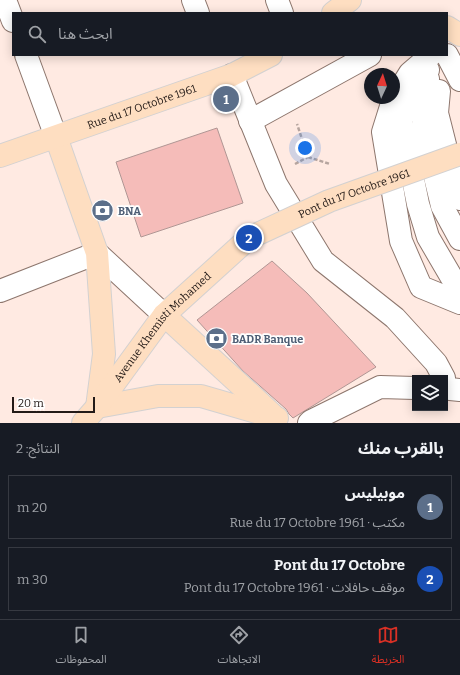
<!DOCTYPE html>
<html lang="ar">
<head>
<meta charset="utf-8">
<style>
  body { margin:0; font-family:Bitter,"Noto Sans Arabic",serif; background:#20242c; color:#f1f3f6; direction:rtl }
  .controls { position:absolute; right:12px; bottom:12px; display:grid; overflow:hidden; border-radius:0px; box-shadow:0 2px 10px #0003 }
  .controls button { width:36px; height:36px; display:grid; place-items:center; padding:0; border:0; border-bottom:1px solid #363941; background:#171b24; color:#f1f3f6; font:20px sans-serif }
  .compass { position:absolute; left:364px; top:68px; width:36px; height:36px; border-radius:50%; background:#171b24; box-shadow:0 2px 10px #0003; rotate:4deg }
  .scale { position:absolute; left:12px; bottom:10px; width:83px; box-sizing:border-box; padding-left:4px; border:2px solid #231a17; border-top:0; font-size:11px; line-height:14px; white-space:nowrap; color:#231a17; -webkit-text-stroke:3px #fff; paint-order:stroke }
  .you { position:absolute; left:305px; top:148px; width:14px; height:14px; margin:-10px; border:3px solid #fff; border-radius:50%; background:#1a73e8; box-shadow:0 0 0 6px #1a73e833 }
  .badge { display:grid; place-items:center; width:26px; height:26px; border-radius:50%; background:#d93025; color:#fff; font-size:13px; font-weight:700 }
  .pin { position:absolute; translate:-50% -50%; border:2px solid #fff; box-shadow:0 1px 4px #0006 }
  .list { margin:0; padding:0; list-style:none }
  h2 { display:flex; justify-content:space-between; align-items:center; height:52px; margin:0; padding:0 16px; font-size:17px }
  h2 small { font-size:13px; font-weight:400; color:#9ea1a6 }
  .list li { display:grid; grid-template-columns:26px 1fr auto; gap:12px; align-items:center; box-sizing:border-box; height:64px; margin:0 8px 8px; padding:0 8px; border:1px solid #363941; border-radius:0px }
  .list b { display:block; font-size:15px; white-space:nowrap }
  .list p { margin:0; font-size:13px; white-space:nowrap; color:#9ea1a6 }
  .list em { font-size:13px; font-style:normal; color:#9ea1a6 }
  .icon { flex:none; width:22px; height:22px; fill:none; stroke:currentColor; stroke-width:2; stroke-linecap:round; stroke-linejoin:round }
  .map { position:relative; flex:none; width:460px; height:423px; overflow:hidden; direction:ltr }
  .search { position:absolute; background:#171b24; box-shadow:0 2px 10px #0003; left:12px; right:12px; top:12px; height:44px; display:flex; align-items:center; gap:10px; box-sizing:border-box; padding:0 14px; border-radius:0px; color:#9ea1a6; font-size:15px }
  .sheet { height:196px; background:#171b24 }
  nav { display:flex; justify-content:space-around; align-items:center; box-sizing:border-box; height:56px; border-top:1px solid #363941; background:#171b24; font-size:11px; color:#9ea1a6 }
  nav a { display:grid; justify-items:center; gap:2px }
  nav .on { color:#d93025 }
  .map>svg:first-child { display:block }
  .building { fill:#f5bcb9; stroke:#b09694 }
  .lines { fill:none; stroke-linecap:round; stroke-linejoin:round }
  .minor-casing { stroke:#8d766d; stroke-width:24 }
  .major-casing { stroke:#d3d1d1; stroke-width:24 }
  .path { stroke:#b6a59f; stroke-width:2.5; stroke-dasharray:4 2; stroke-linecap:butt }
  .minor { stroke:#fff; stroke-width:22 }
  .major { stroke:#fedec1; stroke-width:22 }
  .major-bridge-casing { stroke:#d3d1d1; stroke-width:24; stroke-linecap:butt }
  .major-bridge { stroke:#fedec1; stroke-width:22 }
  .labels { text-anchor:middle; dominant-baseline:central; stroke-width:3.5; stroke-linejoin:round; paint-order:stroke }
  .street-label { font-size:11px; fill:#231a17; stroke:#fff }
  .service-label { font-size:11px; font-weight:bold; fill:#4e5e75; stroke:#fff; text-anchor:start }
</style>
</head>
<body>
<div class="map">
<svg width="460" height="423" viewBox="0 0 460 423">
  <rect width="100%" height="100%" fill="#ffeae2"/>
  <g class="building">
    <polygon points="217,128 243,203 141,237 116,162"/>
    <polygon points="272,261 307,293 376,367 293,418 289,414 286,409 243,371 197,320"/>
  </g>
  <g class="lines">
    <defs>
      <g id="minor">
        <polyline points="5,0 13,21"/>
        <polyline points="193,0 198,13"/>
        <polyline points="277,0 282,13"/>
        <polyline points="26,55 56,137"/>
        <polyline points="431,55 410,73 393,100 383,132 401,241 421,287 460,303"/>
        <polyline points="447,55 460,80"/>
        <polyline points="428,70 401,120 418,204 428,237 456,285 460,285"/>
        <polyline points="232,75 276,184 323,261 395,318 436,363 444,378"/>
        <polyline points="428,79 426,83 423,127 442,206 460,239"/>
        <polyline points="439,91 437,113 458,196 460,199"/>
        <polyline points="250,121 370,55"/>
        <polyline points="0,291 97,253 164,315"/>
        <polyline points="450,389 460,390"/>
        <polyline points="309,423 311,421 380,387 415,388"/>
      </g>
      <g id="major">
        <polyline points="333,13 350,0"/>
        <polyline points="447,27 460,35"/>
        <polyline points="56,137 97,253 104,354 97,407 158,396 201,396 277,418"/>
        <path id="s1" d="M 0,156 L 232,75 L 271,55"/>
        <polyline points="164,315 272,414"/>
        <path id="s2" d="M 83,423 L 97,407 L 164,315 L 249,238"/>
      </g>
    </defs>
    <use href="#minor" class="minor-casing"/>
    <use href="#major" class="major-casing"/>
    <g class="path">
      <polyline points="308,157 330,164"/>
      <polyline points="295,164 308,157 297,124"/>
    </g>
    <use href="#minor" class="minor"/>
    <use href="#major" class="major"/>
    <defs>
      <g id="major-bridge">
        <path id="s3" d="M 249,238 L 329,201 L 460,154"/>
      </g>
    </defs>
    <use href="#major-bridge" class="major-bridge-casing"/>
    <use href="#major-bridge" class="major-bridge"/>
  </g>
  <defs>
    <symbol id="bank-disc" viewBox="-11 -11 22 22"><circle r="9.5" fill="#5c6f8a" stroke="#fff"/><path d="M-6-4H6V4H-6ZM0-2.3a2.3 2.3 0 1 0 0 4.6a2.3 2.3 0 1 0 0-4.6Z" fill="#fff"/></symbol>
  </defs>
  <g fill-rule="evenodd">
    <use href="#bank-disc" x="90" y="198" width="25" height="25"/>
    <use href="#bank-disc" x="204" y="326" width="25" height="25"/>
  </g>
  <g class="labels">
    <g class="street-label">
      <text stroke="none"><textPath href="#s1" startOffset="150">Rue du 17 Octobre 1961</textPath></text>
      <text stroke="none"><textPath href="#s3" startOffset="114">Pont du 17 Octobre 1961</textPath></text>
      <text stroke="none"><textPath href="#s2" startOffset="125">Avenue Khemisti Mohamed</textPath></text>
    </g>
    <g class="service-label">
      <text x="118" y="211">BNA</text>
      <text x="232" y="339">BADR Banque</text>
    </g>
  </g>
</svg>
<div class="controls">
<button><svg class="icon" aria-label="layers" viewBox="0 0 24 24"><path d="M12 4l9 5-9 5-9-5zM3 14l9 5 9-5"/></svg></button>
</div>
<svg class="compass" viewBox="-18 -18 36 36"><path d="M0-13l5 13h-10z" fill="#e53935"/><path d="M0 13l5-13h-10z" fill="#9ea1a6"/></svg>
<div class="scale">20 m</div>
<div class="you"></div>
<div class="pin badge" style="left:226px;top:99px;background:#5c6f8a">1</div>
<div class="pin badge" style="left:249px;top:238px;background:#1a4fb4">2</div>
<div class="search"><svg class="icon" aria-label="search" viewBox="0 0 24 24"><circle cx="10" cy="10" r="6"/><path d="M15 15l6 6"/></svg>ابحث هنا</div>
</div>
<section class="sheet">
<h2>بالقرب منك<small>النتائج: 2</small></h2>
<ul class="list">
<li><span class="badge" style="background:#5c6f8a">1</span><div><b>موبيليس</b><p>مكتب · Rue du 17 Octobre 1961</p></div><em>20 m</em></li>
<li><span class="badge" style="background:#1a4fb4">2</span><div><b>Pont du 17 Octobre</b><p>موقف حافلات · Pont du 17 Octobre 1961</p></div><em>30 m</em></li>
</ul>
</section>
<nav>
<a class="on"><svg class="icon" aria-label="map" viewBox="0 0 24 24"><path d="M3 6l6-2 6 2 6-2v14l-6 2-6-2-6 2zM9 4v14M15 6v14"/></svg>الخريطة</a>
<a><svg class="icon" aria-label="directions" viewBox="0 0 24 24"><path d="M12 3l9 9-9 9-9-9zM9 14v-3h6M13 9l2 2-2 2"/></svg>الاتجاهات</a>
<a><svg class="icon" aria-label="saved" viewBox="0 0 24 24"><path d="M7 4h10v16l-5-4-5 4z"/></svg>المحفوظات</a>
</nav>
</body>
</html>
